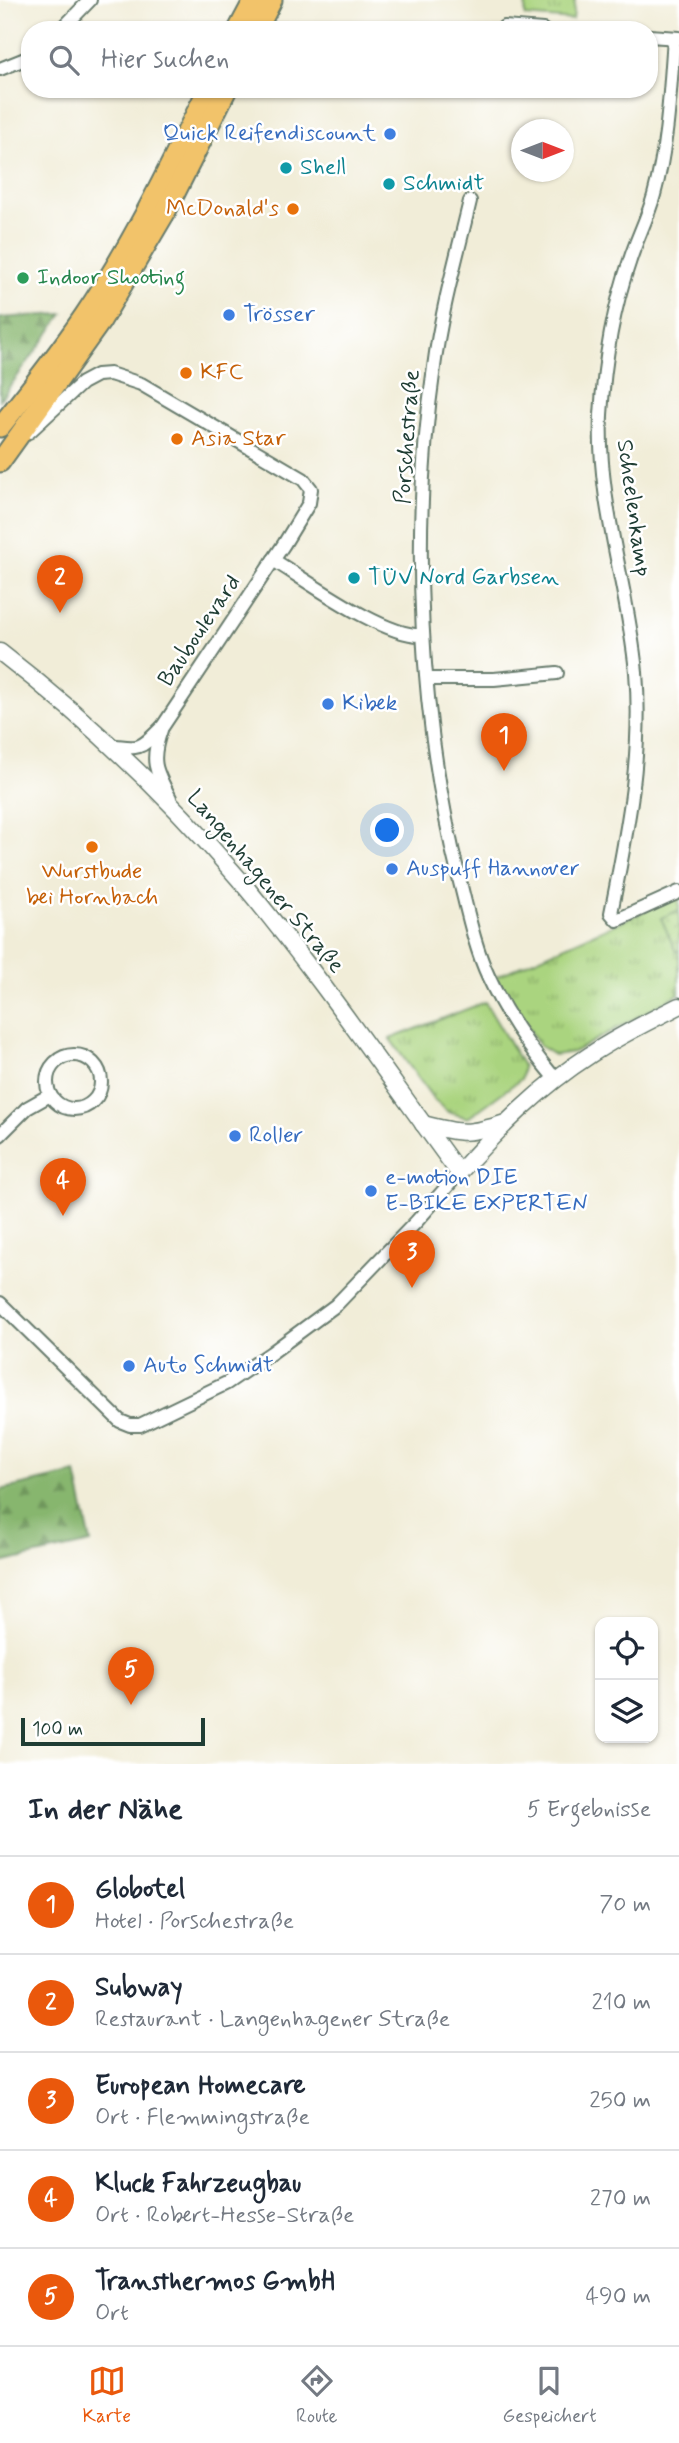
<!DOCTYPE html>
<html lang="de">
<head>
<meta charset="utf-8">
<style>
  body { margin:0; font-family:Mynerve,sans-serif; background:#f2f2f3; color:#1f2937 }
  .controls { position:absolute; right:21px; bottom:21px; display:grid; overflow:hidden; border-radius:14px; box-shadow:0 2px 5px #0004 }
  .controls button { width:63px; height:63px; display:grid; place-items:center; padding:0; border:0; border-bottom:2px solid #e0e1e3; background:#fff; color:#1f2937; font:35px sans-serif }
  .compass { position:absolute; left:511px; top:119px; width:63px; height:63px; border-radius:50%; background:#fff; box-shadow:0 2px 5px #0004; rotate:90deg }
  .scale { position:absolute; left:21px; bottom:18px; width:184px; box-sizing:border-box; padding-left:7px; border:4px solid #1f3d34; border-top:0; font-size:19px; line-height:24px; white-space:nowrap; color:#1f3d34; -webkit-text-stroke:5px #fff; paint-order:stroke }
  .you { position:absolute; left:388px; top:831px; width:24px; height:24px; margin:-18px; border:5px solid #fff; border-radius:50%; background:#1a73e8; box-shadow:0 0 0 10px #1a73e833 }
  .badge { display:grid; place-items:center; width:46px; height:46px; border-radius:50%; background:#ea580c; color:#fff; font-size:23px; font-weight:700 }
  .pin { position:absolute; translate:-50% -58px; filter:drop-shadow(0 2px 4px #0008) }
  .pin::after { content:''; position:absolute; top:37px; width:24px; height:21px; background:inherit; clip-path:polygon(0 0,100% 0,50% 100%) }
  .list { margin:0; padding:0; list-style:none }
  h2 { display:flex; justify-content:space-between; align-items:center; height:91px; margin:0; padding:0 28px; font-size:30px }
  h2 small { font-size:23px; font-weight:400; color:#747a83 }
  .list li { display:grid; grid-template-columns:46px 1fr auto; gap:21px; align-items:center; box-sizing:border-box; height:98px; padding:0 28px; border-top:2px solid #e0e1e3 }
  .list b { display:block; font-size:26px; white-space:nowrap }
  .list p { margin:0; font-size:23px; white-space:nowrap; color:#747a83 }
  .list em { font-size:23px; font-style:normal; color:#747a83 }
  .icon { flex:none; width:38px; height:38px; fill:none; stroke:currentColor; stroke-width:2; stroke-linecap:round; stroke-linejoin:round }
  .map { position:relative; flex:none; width:679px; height:1764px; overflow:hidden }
  .search { position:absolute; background:#fff; box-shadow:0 2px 5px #0004; left:21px; right:21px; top:21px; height:77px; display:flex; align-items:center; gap:18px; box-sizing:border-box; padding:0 24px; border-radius:28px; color:#747a83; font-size:26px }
  .sheet { height:581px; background:#fff }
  nav { display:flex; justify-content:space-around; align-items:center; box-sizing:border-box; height:98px; border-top:2px solid #e0e1e3; background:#fff; font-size:19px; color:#747a83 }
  nav a { display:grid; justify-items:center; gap:4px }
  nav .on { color:#ea580c }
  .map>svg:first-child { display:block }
  .grass { fill:url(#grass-tufts); stroke:#64885a; stroke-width:2 }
  .forest { fill:url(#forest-firs); stroke:#537a51; stroke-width:2 }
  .park { fill:url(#park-dots); stroke:#64885a; stroke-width:2 }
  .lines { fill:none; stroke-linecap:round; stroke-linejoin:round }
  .minor-casing { stroke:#687b6d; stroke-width:16 }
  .tertiary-casing { stroke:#687b6d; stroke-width:19 }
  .primary-casing { stroke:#687b6d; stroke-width:23 }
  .minor { stroke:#fff; stroke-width:12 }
  .tertiary { stroke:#fff; stroke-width:16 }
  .primary { stroke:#f2c36a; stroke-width:19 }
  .shop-dot { fill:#3f7fe0; stroke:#fff; stroke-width:2.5 }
  .culture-dot { fill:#0f9aa8; stroke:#fff; stroke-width:2.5 }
  .food-dot { fill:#e8710a; stroke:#fff; stroke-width:2.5 }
  .leisure-dot { fill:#2e9e5b; stroke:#fff; stroke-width:2.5 }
  .labels { text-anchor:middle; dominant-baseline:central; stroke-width:5; stroke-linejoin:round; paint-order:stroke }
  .shop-label { font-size:23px; fill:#366cbe; stroke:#fff; text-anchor:start }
  .culture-label { font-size:23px; fill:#0d838f; stroke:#fff; text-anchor:start }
  .food-label { font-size:23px; fill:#c56008; stroke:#fff; text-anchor:start }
  .leisure-label { font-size:23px; fill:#27864d; stroke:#fff; text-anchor:start }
  .street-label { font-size:23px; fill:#1f3d34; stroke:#fff }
</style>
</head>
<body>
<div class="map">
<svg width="679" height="1764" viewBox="0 0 679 1764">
  <defs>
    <pattern id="grass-tufts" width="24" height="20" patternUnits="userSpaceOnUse" patternTransform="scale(1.75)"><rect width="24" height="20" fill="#aad47f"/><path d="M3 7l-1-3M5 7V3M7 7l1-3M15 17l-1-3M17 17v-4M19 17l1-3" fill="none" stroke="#8aad69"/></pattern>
    <pattern id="forest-firs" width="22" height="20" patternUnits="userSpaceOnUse" patternTransform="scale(1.75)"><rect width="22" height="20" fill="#87b66e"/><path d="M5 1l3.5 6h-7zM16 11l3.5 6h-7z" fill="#6e955b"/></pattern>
    <pattern id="park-dots" width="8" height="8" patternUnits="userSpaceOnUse" patternTransform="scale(1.75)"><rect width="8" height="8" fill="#aad47f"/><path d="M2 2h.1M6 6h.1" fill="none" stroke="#8aad69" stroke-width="1.8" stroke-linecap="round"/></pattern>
  </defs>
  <rect width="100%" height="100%" fill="#fff"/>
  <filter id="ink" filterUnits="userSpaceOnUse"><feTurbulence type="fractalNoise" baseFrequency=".0143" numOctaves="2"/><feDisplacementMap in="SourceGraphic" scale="14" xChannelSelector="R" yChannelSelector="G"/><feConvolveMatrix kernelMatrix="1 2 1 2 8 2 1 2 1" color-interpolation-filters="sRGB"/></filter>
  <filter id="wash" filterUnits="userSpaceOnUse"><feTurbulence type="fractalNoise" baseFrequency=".00686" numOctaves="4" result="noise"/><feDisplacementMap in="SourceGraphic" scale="28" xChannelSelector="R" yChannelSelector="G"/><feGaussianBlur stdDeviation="1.57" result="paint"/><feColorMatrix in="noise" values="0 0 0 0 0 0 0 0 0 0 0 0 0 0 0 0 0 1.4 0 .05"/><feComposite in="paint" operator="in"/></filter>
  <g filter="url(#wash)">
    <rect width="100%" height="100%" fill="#f1edd8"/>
    <g class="grass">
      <polygon points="526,0 575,0 573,20 525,16"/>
      <polygon points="679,896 679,994 574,1052 554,1055 540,1046 495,977"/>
      <polygon points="485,1002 523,1066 521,1079 468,1118 448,1112 435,1101 390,1039"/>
    </g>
    <g class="forest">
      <polygon points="63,314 0,400 0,318"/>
      <polygon points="76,1473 91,1543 0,1563 0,1490"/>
    </g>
    <polygon class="park" points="679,910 679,950 676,952 661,918"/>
  </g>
  <g filter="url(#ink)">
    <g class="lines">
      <defs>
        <g id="minor">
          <polyline points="504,27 543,30"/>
          <polyline points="61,30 90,0"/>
          <polyline points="649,36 679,38"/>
          <path d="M 674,38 C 670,90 668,144 654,195 C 648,217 637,238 630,260 C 613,309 604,364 601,415 C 597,502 628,586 636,672 C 643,755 627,832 611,913 L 617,920 L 679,892"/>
          <polyline points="0,69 30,57"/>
          <path d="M 470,201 C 457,256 441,311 434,367 C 410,532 419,720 460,882 C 468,914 475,948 489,978 C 506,1015 530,1049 556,1080"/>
          <path d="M 29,432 L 82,383 L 97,375 L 110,374 L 141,384 L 303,479 L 311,489 L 309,503 L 284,544 L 163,726 C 140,749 141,750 109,745"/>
          <path d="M 273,560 C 308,581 385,638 423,635"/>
          <polyline points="428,679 494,679 557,673"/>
          <path d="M 161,730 C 150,761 155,770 170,798"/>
          <circle cx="74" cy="1082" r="27"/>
          <polyline points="0,1135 27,1108 50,1095"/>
          <polyline points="0,1303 120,1421 130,1425 140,1425 227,1383 271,1353 336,1305 416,1222 459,1173"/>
        </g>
        <g id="tertiary">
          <path d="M 0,652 C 87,719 168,796 239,879 C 318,973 387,1075 459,1173 C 498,1129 540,1087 590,1055 C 618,1036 649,1021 679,1006"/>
          <path d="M 423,1124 C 461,1134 468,1135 505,1123"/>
        </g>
        <g id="primary">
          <polyline points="238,30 254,0"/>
          <polyline points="257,30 272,0"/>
          <path d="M 0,427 C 29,391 58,354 84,316 C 133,244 170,166 208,89"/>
          <polyline points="0,462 101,321 165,213 227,89"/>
        </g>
      </defs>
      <use href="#minor" class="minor-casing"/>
      <use href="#tertiary" class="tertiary-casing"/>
      <use href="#primary" class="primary-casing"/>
      <use href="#minor" class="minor"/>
      <use href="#tertiary" class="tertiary"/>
      <use href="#primary" class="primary"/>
    </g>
  </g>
  <g class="shop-dot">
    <circle cx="390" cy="134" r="7"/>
    <circle cx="229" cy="315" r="7"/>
    <circle cx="328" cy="704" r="7"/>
    <circle cx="392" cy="869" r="7"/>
    <circle cx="235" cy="1136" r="7"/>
    <circle cx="371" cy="1191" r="7"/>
    <circle cx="129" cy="1366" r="7"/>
  </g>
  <g class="culture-dot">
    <circle cx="286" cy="168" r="7"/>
    <circle cx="389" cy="184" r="7"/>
    <circle cx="354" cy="578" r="7"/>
  </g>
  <g class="food-dot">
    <circle cx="293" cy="209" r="7"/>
    <circle cx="186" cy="373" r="7"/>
    <circle cx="177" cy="439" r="7"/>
    <circle cx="92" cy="847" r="7"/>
  </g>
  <circle class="leisure-dot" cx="23" cy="278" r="7"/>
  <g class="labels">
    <g class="shop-label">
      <text x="376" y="134" text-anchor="end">Quick Reifendiscount</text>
      <text x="243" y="315">Trösser</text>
      <text x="342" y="704">Kibek</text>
      <text x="406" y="869">Auspuff Hannover</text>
      <text x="249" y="1136">Roller</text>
      <text x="385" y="1178">e-motion DIE<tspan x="385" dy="26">E-BIKE EXPERTEN</tspan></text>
      <text x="143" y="1366">Auto Schmidt</text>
    </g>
    <g class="culture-label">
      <text x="300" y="168">Shell</text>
      <text x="403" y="184">Schmidt</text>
      <text x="368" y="578">TÜV Nord Garbsen</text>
    </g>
    <g class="food-label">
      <text x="279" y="209" text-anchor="end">McDonald's</text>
      <text x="200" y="373">KFC</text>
      <text x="191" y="439">Asia Star</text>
      <text x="92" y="872" text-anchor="middle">Wurstbude<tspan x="92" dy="26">bei Hornbach</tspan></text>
    </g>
    <g class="leisure-label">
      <text x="37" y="278">Indoor Shooting</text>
    </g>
    <g class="street-label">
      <text transform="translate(408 437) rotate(-86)">Porschestraße</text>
      <text transform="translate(633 508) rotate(82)">Scheelenkamp</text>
      <text transform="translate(200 631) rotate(-56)">Bauboulevard</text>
      <text transform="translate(265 882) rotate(50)">Langenhagener Straße</text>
    </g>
  </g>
</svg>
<div class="controls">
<button><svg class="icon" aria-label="locate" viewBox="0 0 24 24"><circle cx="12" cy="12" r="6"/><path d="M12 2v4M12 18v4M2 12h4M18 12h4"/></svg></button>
<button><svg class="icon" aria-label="layers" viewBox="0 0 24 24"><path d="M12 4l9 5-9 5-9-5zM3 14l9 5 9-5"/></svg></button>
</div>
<svg class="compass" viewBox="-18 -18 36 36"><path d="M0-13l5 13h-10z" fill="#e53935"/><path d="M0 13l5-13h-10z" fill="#747a83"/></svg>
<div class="scale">100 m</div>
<div class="you"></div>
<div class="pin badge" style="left:504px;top:771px">1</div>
<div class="pin badge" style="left:60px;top:613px">2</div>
<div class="pin badge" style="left:412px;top:1288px">3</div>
<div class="pin badge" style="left:63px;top:1216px">4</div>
<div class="pin badge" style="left:131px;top:1705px">5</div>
<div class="search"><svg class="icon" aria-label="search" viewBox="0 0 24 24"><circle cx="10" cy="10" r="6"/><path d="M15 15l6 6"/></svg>Hier suchen</div>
</div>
<section class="sheet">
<h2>In der Nähe<small>5 Ergebnisse</small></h2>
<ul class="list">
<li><span class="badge">1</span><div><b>Globotel</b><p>Hotel · Porschestraße</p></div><em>70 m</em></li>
<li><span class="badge">2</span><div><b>Subway</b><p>Restaurant · Langenhagener Straße</p></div><em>210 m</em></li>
<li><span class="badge">3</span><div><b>European Homecare</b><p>Ort · Flemmingstraße</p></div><em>250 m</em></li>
<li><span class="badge">4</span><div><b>Kluck Fahrzeugbau</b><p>Ort · Robert-Hesse-Straße</p></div><em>270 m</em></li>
<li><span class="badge">5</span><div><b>Transthermos GmbH</b><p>Ort</p></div><em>490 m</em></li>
</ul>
</section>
<nav>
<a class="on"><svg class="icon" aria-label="map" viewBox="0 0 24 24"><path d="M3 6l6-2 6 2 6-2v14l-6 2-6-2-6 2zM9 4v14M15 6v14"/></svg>Karte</a>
<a><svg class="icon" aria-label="directions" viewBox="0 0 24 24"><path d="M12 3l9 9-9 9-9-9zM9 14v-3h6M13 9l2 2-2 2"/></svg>Route</a>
<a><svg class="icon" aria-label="saved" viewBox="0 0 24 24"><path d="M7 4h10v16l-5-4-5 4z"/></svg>Gespeichert</a>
</nav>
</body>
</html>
